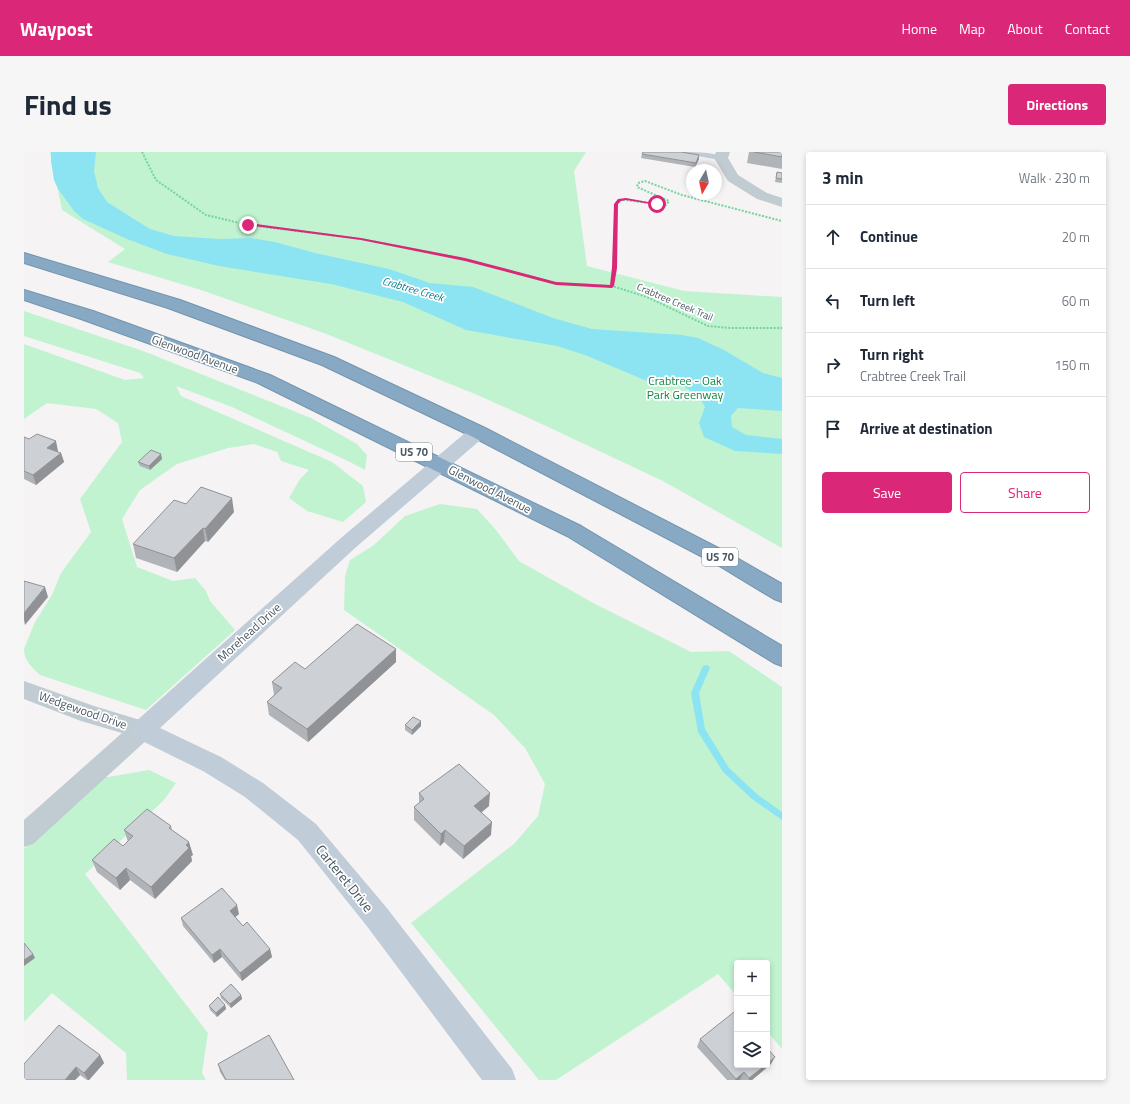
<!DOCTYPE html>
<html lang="en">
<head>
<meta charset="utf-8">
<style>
  body { margin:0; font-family:"Titillium Web",sans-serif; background:#f6f6f7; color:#1f2937 }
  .controls { position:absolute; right:12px; bottom:12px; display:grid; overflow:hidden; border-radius:4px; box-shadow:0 2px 6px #0003 }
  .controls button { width:36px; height:36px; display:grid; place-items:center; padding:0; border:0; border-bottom:1px solid #e0e1e3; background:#fff; color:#1f2937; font:20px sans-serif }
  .compass { position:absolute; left:662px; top:12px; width:36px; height:36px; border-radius:50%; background:#fff; box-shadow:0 2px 6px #0003; rotate:189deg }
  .stop { position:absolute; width:12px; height:12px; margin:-9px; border:3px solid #db2777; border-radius:50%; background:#fff }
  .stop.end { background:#db2777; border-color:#fff; box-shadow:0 1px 4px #0008 }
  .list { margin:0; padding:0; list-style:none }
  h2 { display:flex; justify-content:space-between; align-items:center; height:52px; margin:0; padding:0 16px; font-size:17px }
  h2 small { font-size:13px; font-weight:400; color:#747a83 }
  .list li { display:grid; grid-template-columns:26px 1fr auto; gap:12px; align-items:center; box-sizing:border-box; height:64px; padding:0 16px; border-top:1px solid #e0e1e3 }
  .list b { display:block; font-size:15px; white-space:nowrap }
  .list p { margin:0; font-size:13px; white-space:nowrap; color:#747a83 }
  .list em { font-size:13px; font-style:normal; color:#747a83 }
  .actions { display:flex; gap:8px; padding:12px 16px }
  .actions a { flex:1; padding:9px 0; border:1px solid #db2777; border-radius:4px; text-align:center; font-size:14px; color:#db2777 }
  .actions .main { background:#db2777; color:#fff }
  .icon { flex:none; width:22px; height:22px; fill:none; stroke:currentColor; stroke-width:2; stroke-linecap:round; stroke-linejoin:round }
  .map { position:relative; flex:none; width:758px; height:928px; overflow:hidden; border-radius:4px }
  header { display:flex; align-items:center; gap:24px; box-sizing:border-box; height:56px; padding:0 20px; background:#db2777; color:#fff }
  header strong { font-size:19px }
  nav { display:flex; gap:22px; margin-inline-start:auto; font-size:14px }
  .intro { display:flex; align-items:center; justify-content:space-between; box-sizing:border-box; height:96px; padding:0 24px }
  h1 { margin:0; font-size:28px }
  .button { padding:10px 18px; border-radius:4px; background:#db2777; color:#fff; font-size:14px; font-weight:700 }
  main { display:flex; gap:24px; padding:0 24px }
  aside { flex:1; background:#fff; border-radius:4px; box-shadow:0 2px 6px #0003 }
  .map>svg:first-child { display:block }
  .green { fill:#c1f3d1 }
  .water { fill:#8ce4f2 }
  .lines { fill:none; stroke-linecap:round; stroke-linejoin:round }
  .stream { fill:#8ce4f2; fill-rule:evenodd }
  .highway-casing { stroke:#7394af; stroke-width:2 }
  .path { stroke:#76d39f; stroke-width:2; stroke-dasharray:2 1.5; stroke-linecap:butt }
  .lane { fill:#c0cbd2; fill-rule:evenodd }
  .street { fill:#c0cbd2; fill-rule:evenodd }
  .secondary { fill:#c0ccd7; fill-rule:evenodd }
  .highway { fill:#88a9c3; fill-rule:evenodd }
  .wall { fill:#b0b3b7 }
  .shaded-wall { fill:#909295 }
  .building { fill:#cdd0d5; stroke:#909295 }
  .route { fill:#db2777 }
  .labels { text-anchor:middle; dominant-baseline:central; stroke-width:3.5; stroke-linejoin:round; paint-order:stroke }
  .far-street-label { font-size:10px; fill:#495862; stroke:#fff }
  .far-water-label { font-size:11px; font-style:italic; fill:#077c8f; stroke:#fff }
  .shield { fill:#fff; stroke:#808a91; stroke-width:1 }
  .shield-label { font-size:11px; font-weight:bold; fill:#495862 }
  .street-label { font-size:12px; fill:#495862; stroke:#fff }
  .park-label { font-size:12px; fill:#128443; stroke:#fff }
  .near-street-label { font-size:14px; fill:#495862; stroke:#fff }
</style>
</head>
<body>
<header>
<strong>Waypost</strong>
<nav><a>Home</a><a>Map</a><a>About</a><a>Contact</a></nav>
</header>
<div class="intro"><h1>Find us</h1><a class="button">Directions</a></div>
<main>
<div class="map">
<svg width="758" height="928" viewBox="0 0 758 928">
  <rect width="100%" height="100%" fill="#f5f3f3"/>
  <g class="green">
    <polygon points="26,0 562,0 550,19 563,114 660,139 758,145 758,396 639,329 505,266 451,242 300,181 177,138 84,110 101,97 38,58"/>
    <path d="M 0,159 L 119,199 L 287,266 L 333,292 L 343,303 L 341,318 L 326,310 L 208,255 L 152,234 L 157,244 L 308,310 L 339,334 L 342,350 L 319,370 L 283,359 L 265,346 L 276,327 L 285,318 L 257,309 L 253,300 L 230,292 L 204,296 L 153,312 L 116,338 L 98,367 L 113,415 L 149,429 L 171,426 L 182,439 L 186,449 L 211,478 L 122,558 L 16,523 C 8,516 0,508 0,497 L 11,470 L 28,443 L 37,421 L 67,380 L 56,347 L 98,290 L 94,271 L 72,257 L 23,251 L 0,267 L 0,192 L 101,228 L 120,226 L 116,221 L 0,184 Z"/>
    <polygon points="416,352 453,357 472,378 495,409 571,452 667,500 705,499 758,535 758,897 743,879 743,811 713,811 713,844 694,822 532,928 515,928 387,771 490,692 514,664 521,632 501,596 470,563 320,458 321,424 326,408 350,393 381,364"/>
    <polygon points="125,618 152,631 140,648 61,722 184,881 178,921 182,928 103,928 102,901 28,841 0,870 0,697 78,626"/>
  </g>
  <polygon class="water" points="27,0 72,0 70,19 74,36 83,50 126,77 150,84 195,87 227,86 251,90 291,101 365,117 406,131 449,135 529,166 568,177 658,183 674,186 700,198 739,221 758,226 758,259 714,256 707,264 708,275 722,283 758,287 758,302 711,299 680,285 675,271 681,255 675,244 660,235 623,229 561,203 533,194 442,178 379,150 307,132 195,114 143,102 103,87 59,67 50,59 34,37 30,28 27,9"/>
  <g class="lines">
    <polygon class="stream" points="682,513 685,514 686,516 675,541 681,577 705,616 734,643 758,660 758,668 728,647 699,620 674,580 667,541 678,516 679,514"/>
    <defs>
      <g id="highway">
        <polygon points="0,101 156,148 310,205 461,276 706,402 758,432 758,450 750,447 692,412 447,284 298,213 144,156 0,111"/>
        <polygon points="0,138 69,159 246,223 557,374 758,494 758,514 750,511 543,384 234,231 57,167 0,148"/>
      </g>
    </defs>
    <use href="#highway" class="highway-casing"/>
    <g class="path">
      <polyline points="118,0 132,28 182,63 224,73 337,87 441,107 532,131 588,134 623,145 684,174 706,176 758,176"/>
      <polyline points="588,134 592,52 595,48 601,48 642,53 645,49 613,35 614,31 621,29 658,43 758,69"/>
    </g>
    <path class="lane" d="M 657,0 C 668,0 693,0 701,6 L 697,8 L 661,2 Z"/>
    <g class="street">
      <polygon points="692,0 706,0 704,6 714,23 743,41 758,46 758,55 733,47 704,29 690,6"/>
      <polygon points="0,529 70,554 126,571 130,578 126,585 9,692 0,695 0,668 98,581 57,569 0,547"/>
    </g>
    <polygon class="secondary" points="454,274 461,276 463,280 461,284 331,396 136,576 197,605 239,631 292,672 362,755 488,917 492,928 458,928 342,773 274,688 221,645 179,619 110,585 106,578 110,571 317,386 447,276"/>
    <use href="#highway" class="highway"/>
  </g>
  <g class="wall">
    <polygon points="725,0 758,0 758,17 723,11"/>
    <polygon points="618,2 675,7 671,15 617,6"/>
    <polygon points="753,20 758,21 758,31 751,30"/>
    <polygon points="0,285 5,287 34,299 33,300 37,301 40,310 12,333 0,327"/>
    <polygon points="137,302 138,307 126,318 116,314 114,310"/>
    <polygon points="162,352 210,360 184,390 181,389 153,420 112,406 109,392"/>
    <polygon points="372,497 372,510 284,590 245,563 243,550 250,543 248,530 281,517"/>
    <polygon points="397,569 397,574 388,583 381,578 381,573"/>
    <polygon points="395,641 465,654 457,661 467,683 439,707 420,690 416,694 390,668 390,655 395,651"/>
    <polygon points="147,674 148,678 169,703 167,704 168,709 131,747 106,728 96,738 73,720 68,708 99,694 104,690 100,678"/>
    <polygon points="215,762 211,765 219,774 246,797 248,805 218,829 198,805 190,811 159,774 157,766"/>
    <polygon points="196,842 217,843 218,847 207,856 197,846"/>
    <polygon points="201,853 202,857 193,865 186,858 185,854"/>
    <polygon points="676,887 747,912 728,928 703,928 673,895"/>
    <polygon points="76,903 80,911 65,928 63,928 56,923 51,928 0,928"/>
    <polygon points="194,912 270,928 201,928 196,920"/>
  </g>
  <g class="shaded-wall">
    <polygon points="675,3 675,7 671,15 672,11"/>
    <polygon points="32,289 34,299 26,305 23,296"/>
    <polygon points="37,301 40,310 12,333 9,323"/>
    <polygon points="137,302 138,307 126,318 125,314"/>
    <polygon points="208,346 210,360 184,390 181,377"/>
    <polygon points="179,376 181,389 153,420 150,406"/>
    <polygon points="21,435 24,445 1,473 0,468 0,461"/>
    <polygon points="372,497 372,510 284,590 283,577"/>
    <polygon points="397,569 397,574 388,583 388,578"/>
    <polygon points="466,641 465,654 449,667 450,654"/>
    <polygon points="468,670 467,683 439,707 440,694"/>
    <polygon points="421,678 420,690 416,694 417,682"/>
    <polygon points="165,690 169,703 167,704 168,709 131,747 127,735"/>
    <polygon points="102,716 106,728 96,738 92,726"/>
    <polygon points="213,753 215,762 208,768 206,759"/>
    <polygon points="196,797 198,805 190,811 188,803"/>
    <polygon points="246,797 248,805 218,829 216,821"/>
    <polygon points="9,802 11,806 0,814 0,808"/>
    <polygon points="217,843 218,847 207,856 206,852"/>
    <polygon points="201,853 202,857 193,865 192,861"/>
    <polygon points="76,903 80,911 65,928 64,928 60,921"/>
    <polygon points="751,905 747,912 728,928 725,928 725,926 742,913 743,913 743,912"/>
    <polygon points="52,915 56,923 51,928 41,928"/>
    <polygon points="720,920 716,928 711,928 712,927"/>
  </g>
  <g class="building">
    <polygon points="619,0 657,0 675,3 672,11 618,2"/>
    <polygon points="730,0 758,0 758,5"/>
    <polygon points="753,20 758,21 758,27 752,26"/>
    <polygon points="13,282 32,289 23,296 37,301 9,323 0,319 0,285 5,287"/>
    <polygon points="127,298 137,302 125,314 114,310"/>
    <polygon points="177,335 208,346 181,377 179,376 150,406 109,392 150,348 162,352"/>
    <polygon points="0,429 21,435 0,461"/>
    <polygon points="333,472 372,497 283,577 243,550 258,536 248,530 271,510 281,517"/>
    <polygon points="389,565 397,569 388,578 381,573"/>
    <polygon points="435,612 466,641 450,654 468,670 440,694 421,678 417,682 390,655 400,647 395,641"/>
    <polygon points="123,657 147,674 145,676 165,690 162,693 165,696 127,735 102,716 92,726 68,708 90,687 99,694 109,684 100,678"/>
    <polygon points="198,736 213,753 206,759 219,774 223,770 246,797 216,821 196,797 188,803 157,766"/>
    <polygon points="0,791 9,802 0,808"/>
    <polygon points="207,832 217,843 206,852 196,842"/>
    <polygon points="194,845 201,853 192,861 185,854"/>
    <polygon points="710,860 713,863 713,913 742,913 725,926 720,920 712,927 676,887"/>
    <polygon points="35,873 76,903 60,921 52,915 41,928 0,928 0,912"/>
    <polygon points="245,883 270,928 202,928 194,912"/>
    <polygon points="743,896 751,905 743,912"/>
  </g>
  <polygon class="route" points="602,46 635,52 633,53 602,48 597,49 594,52 593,116 590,134 588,136 532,133 441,109 337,88 222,73 224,71 337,86 441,106 532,130 586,133 588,116 590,52 594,47"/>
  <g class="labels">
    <g class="far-street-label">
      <text transform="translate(651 150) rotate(23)">Crabtree Creek Trail</text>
    </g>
    <g class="far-water-label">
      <text transform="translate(389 137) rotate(16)">Crabtree Creek</text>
    </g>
    <g class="shield">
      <rect x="372" y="291" width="36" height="18" rx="3"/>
      <rect x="678" y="396" width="36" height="18" rx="3"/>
    </g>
    <g class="shield-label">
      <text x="390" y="300">US 70</text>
      <text x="696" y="405">US 70</text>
    </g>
    <g class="street-label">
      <text transform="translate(171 202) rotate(20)">Glenwood Avenue</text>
      <text transform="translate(466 337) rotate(27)">Glenwood Avenue</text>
      <text transform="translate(225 480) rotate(-42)">Morehead Drive</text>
      <text transform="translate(59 558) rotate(19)">Wedgewood Drive</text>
    </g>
    <g class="park-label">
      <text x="661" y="228">Crabtree - Oak<tspan x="661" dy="14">Park Greenway</tspan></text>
    </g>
    <g class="near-street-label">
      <text transform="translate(321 726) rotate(51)">Carteret Drive</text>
    </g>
  </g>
</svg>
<div class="controls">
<button>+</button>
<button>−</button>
<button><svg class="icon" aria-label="layers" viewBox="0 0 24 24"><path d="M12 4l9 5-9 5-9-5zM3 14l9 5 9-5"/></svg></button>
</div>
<svg class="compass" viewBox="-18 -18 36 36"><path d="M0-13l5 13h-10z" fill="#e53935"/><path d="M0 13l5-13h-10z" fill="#747a83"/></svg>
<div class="stop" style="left:633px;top:52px"></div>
<div class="stop end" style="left:224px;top:73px"></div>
</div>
<aside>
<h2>3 min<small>Walk · 230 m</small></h2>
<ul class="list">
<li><svg class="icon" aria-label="ahead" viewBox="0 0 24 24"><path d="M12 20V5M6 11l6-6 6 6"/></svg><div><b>Continue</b></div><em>20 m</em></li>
<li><svg class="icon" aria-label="left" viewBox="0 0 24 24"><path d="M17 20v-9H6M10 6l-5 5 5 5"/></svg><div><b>Turn left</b></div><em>60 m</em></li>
<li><svg class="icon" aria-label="right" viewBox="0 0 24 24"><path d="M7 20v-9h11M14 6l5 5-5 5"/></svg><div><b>Turn right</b><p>Crabtree Creek Trail</p></div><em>150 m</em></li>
<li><svg class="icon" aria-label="arrive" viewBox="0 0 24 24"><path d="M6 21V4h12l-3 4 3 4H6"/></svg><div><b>Arrive at destination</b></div></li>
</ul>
<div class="actions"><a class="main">Save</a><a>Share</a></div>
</aside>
</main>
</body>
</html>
